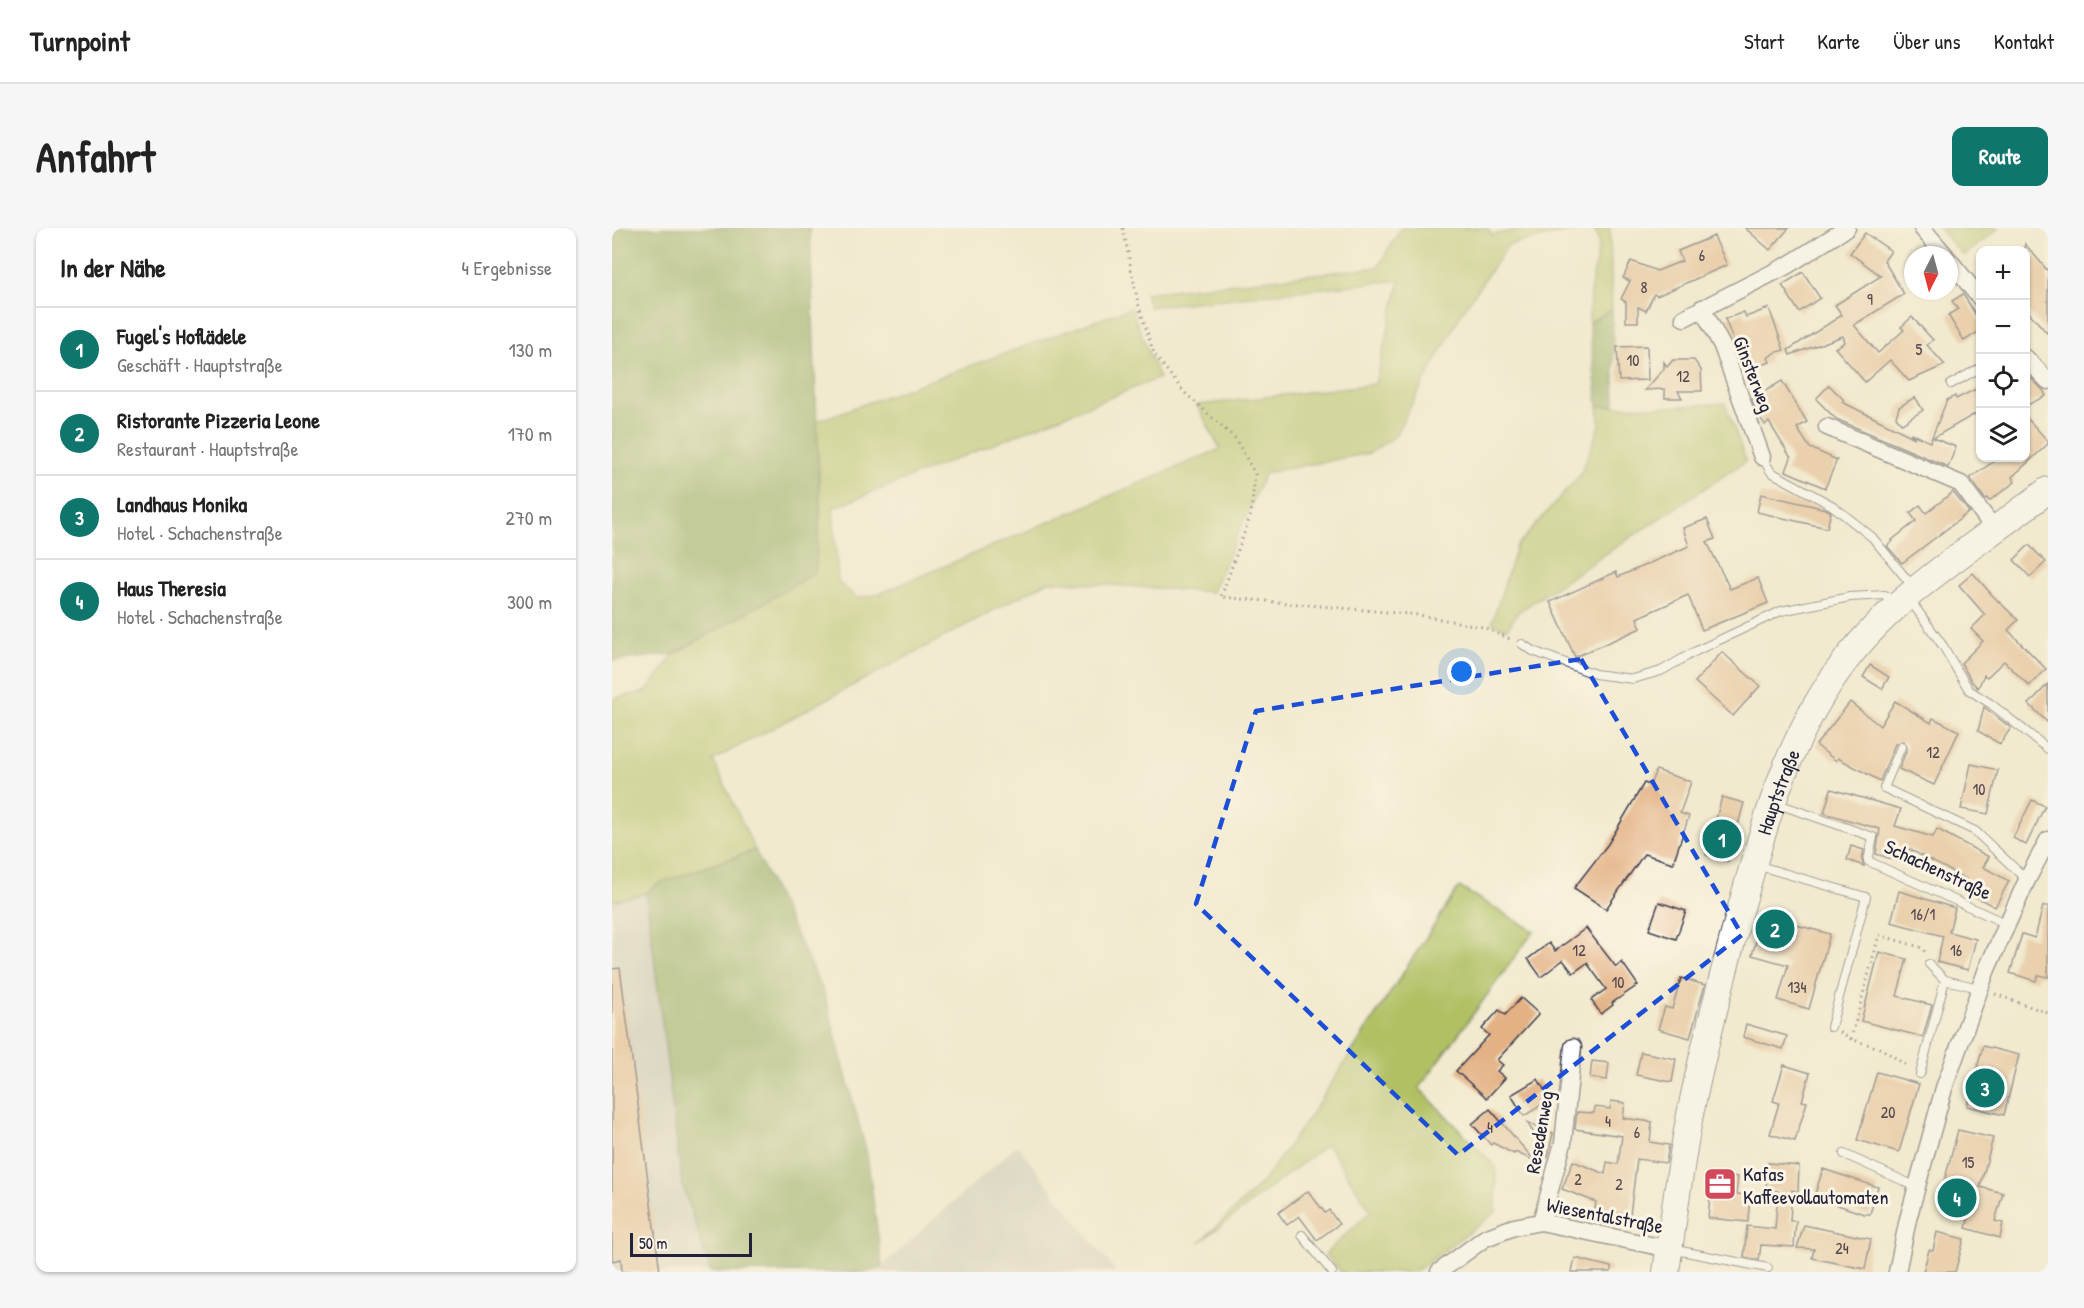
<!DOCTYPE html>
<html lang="de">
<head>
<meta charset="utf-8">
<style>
  body { margin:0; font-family:"Patrick Hand",sans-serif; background:#f6f6f6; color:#222 }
  .controls { position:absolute; right:18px; top:18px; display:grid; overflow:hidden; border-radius:12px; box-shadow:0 2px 4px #0004 }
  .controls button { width:54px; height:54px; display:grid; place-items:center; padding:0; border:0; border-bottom:2px solid #e0e0e0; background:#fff; color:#222; font:30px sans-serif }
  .compass { position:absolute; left:1292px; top:18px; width:54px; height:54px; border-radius:50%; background:#fff; box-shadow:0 2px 4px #0004; rotate:186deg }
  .scale { position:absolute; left:18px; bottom:15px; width:122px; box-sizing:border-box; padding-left:6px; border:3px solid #22223b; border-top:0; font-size:16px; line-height:21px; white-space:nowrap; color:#22223b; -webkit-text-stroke:4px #fcf5e5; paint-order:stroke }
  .you { position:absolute; left:850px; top:444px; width:21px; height:21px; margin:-15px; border:4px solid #fff; border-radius:50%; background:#1a73e8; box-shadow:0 0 0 9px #1a73e833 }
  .badge { display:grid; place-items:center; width:39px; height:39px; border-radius:50%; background:#0f766e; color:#fff; font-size:20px; font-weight:700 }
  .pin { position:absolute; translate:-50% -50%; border:3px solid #fff; box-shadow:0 2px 6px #0006 }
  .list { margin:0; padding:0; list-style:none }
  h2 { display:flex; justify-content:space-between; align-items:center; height:78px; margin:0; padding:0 24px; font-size:26px }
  h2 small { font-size:20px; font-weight:400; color:#767676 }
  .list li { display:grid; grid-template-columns:39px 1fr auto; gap:18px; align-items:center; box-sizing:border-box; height:84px; padding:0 24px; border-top:2px solid #e0e0e0 }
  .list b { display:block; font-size:22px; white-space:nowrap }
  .list p { margin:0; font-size:20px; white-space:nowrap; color:#767676 }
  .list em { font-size:20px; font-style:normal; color:#767676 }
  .icon { flex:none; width:33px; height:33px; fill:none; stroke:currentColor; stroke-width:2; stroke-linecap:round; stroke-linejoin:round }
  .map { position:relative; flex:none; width:1436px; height:1044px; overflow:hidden; border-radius:12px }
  header { display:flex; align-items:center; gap:36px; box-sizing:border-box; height:84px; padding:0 30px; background:#fff; border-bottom:2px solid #e0e0e0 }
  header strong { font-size:28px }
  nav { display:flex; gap:33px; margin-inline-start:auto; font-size:21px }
  .intro { display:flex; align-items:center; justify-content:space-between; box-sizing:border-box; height:144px; padding:0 36px }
  h1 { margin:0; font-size:42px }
  .button { padding:15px 27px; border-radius:12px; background:#0f766e; color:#fff; font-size:21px; font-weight:700 }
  main { display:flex; gap:36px; padding:0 36px }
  aside { flex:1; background:#fff; border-radius:12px; box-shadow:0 2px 4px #0004 }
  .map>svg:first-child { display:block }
  .industrial { fill:#c7c5b8 }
  .green { fill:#b0c063; stroke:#69714f; stroke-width:1.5 }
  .forest { fill:#8ca659; stroke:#57644a; stroke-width:1.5 }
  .building { fill:#e3b184 }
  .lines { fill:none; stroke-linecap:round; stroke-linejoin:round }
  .lane-casing { stroke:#414051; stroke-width:10 }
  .street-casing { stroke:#414051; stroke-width:19 }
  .primary-casing { stroke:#414051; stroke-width:28 }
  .path { stroke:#414051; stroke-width:3; stroke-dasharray:1.5 4.5; stroke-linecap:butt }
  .lane { stroke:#fff; stroke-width:8 }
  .street { stroke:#fff; stroke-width:16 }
  .primary { stroke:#fff; stroke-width:26 }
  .marked { fill:none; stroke:#1d4ed8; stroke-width:4.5; stroke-dasharray:12 8; stroke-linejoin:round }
  .labels { text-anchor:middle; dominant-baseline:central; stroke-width:6; stroke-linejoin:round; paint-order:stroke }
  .number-label { font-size:16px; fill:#52464d }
  .street-label { font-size:20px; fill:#22223b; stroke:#fcf5e5 }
  .poi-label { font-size:20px; fill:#22223b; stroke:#fcf5e5; text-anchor:start }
</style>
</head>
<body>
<header>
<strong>Turnpoint</strong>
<nav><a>Start</a><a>Karte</a><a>Über uns</a><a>Kontakt</a></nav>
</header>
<div class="intro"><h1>Anfahrt</h1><a class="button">Route</a></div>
<main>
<aside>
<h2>In der Nähe<small>4 Ergebnisse</small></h2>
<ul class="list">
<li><span class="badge">1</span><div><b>Fugel's Hoflädele</b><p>Geschäft · Hauptstraße</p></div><em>130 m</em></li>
<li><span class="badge">2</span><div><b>Ristorante Pizzeria Leone</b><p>Restaurant · Hauptstraße</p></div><em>170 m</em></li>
<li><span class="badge">3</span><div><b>Landhaus Monika</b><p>Hotel · Schachenstraße</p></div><em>270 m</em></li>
<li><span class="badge">4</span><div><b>Haus Theresia</b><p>Hotel · Schachenstraße</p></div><em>300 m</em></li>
</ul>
</aside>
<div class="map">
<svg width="1436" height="1044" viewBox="0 0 1436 1044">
  <rect width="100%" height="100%" fill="#fcf5e5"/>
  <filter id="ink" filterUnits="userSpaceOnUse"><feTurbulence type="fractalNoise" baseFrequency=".0167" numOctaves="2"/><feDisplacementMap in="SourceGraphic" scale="12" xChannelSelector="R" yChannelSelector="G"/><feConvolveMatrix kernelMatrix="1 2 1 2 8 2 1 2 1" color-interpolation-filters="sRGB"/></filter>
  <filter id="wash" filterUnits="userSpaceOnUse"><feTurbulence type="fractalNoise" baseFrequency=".008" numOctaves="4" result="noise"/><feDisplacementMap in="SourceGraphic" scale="24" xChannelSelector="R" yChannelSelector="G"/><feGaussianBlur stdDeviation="1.35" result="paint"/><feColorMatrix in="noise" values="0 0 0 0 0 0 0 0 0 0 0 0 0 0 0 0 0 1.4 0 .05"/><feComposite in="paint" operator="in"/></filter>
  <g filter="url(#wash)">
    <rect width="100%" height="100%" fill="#f1eace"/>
    <g class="industrial">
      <polygon points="34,665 70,956 99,1044 0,1044 0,673"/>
      <polygon points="405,917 504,1044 257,1044 270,1038"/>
    </g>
    <g class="green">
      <polygon points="789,0 875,0 880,7 913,0 972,0 896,17 851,83 782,209 758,225 653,245 600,364 437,353 101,532 143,622 48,655 34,665 0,673 0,471 35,463 62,426 203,345 208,285 205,193 519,80 547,150 221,280 226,354 245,370 267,366 608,221 585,177 763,156 788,52 537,79 533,65 766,39"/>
      <polygon points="982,0 998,0 1000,81 977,95 978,65 987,15"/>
      <polygon points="1326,0 1387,0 1352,28"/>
      <polygon points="1113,175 1134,233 906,384 895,401 880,395 904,319 968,247 988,197 986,178 1056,179"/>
      <polygon points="847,659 922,703 807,860 884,939 884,984 803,1044 729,1044 713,1026 759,983 715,916 587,1015 650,955 698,888"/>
    </g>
    <g class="forest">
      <polygon points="0,0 198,0 208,285 203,345 62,426 0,433"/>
      <polygon points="1000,81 1003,178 986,178 977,95"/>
      <polygon points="143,622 212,765 255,926 270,1038 257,1044 99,1044 70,956 34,665 48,655"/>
    </g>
    <g id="blocks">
      <g class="building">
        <polygon points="1133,0 1177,0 1158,22"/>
        <polygon points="1253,5 1279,23 1272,33 1292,66 1242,97 1266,125 1292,102 1289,99 1300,89 1321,112 1315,117 1333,137 1297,153 1278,132 1253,154 1223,120 1233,114 1231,108 1178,127 1176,122 1230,87 1223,77 1269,48 1238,25"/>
        <polygon points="1102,8 1115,37 1045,68 1042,66 1034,83 1026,79 1026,94 1014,94 1014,74 1009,71 1018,53 1011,50 1019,33 1045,43 1070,33 1066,23"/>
        <polygon points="1413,16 1436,43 1436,106 1413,80"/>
        <polygon points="1191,44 1208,70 1187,84 1170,57"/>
        <polygon points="1351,66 1368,94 1368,103 1352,113 1336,87 1346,81 1340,73"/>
        <polygon points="1157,80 1172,122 1162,125 1156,130 1158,134 1133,143 1113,91 1132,84 1134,89"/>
        <polygon points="1035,118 1036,152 1007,153 1005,119"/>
        <polygon points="1061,132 1082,132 1089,142 1090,163 1066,163 1070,170 1053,170 1053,161 1033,162 1052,141 1052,134 1055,139"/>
        <polygon points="1420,151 1431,162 1434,168 1413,178 1413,154"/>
        <polygon points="1170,153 1195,194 1185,200 1198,220 1225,232 1213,260 1174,243 1179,230 1157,194 1153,197 1145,185 1140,171"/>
        <polygon points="1217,157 1232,172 1230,174 1303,210 1298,205 1318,214 1335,172 1343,168 1344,171 1368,159 1368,183 1321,210 1344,219 1336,239 1224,191 1204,171"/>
        <polygon points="1303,169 1311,182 1290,196 1284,189 1287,179"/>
        <polygon points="1413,188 1436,213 1436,216 1400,249 1403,254 1377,273 1375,270 1373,271 1358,250 1387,230 1413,230"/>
        <polygon points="1341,264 1357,284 1290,335 1275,318 1281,313 1280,312 1304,293 1298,285 1308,277 1314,285"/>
        <polygon points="1149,266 1214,281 1219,284 1215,300 1145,284"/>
        <polygon points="1095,291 1103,311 1095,314 1118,361 1146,350 1156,375 1090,402 1076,367 1025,390 1029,400 963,429 938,374 1004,344 1006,349 1077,318 1071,300"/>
        <polygon points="1417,317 1434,334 1418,349 1402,332"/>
        <polygon points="1361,345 1380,367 1406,392 1396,402 1434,441 1417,458 1392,433 1375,449 1372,447 1366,460 1360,454 1349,435 1371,413 1359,401 1373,387 1347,357"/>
        <polygon points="1110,424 1148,458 1121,488 1083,454"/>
        <polygon points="1258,437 1277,449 1270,461 1251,449"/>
        <polygon points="1436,456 1436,495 1417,476"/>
        <polygon points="1283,473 1319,495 1321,490 1347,503 1322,557 1287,541 1295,521 1294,516 1291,513 1283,516 1268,553 1226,530 1224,533 1204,517 1238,474 1268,498"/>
        <polygon points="1372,479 1399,500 1388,516 1366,503"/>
        <polygon points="1359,536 1386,542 1376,586 1349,581"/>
        <polygon points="1044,542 1079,554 1068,585 1077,588 1061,635 1032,626 994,681 962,660 996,616 1032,555 1038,557"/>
        <polygon points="1219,561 1289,581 1283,598 1321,609 1325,601 1377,629 1371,639 1397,653 1383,679 1349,661 1354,651 1297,621 1292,635 1264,626 1268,601 1212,585"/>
        <polygon points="1110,569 1132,575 1116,633 1094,627"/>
        <polygon points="1420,572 1433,578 1414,617 1401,610"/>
        <polygon points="1239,618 1252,622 1250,632 1252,638 1235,632"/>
        <polygon points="1287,663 1343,680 1337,704 1364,711 1356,742 1325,734 1331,708 1279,694"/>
        <polygon points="1047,674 1074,683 1064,711 1037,702"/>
        <polygon points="1431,678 1436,678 1436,749 1426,747 1424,753 1398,745 1410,706 1423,710"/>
        <polygon points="1151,688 1218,706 1197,781 1166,772 1176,737 1140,727"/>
        <polygon points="974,700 1004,739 1010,734 1026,757 1000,775 1001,777 989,786 979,772 994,761 975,735 961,745 951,732 929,749 916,731 937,715 943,723"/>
        <polygon points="1267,724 1295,731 1285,768 1320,777 1311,809 1249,793"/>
        <polygon points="8,740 48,1044 10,1044 9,1031 0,1033 0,741"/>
        <polygon points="1069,750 1093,757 1078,810 1046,801 1053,779 1060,781"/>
        <polygon points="909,770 927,786 885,832 891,837 885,843 893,850 875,870 844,843 877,807 870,801 887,782 893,787"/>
        <polygon points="1134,796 1175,808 1171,821 1131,809"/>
        <polygon points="1371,818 1407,827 1392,887 1355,878"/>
        <polygon points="1029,824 1064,831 1060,854 1024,847"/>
        <polygon points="980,833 997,835 995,852 978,850"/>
        <polygon points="1172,837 1198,845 1190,873 1195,874 1183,913 1158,906 1167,875 1161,873"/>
        <polygon points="1265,844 1307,856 1287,924 1245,912"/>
        <polygon points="926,851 938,872 912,888 899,867"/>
        <polygon points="999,873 1013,875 1011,890 1040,894 1038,914 1057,917 1054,935 1025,931 1018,987 1000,985 999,991 982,989 984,974 950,961 961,933 993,946 995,934 1006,936 1010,908 963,901 965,884 982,885 983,879 998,881"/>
        <polygon points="878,881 923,933 903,924 902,926 881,915 879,917 860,896"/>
        <polygon points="915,894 941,905 936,929"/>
        <polygon points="1346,902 1381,910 1368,959 1391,965 1383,993 1391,995 1388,1010 1354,1000 1359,981 1327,973"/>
        <polygon points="1156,935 1187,938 1186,964 1180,962 1178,993 1184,993 1182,1019 1149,1017 1147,1032 1132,1029 1135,998 1163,1001 1166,963 1154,962"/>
        <polygon points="1211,941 1266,959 1258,986 1252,986 1202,969"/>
        <polygon points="1100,947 1126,949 1124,966 1138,967 1136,994 1096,990"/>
        <polygon points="696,963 713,985 717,982 727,996 705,1012 687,988 675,997 666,985"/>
        <polygon points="1192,997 1259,1011 1253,1041 1200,1030 1202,1021 1185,1020"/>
        <polygon points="1325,1004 1352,1011 1343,1044 1311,1044 1317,1022 1321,1023"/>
        <polygon points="963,1030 999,1039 999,1044 960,1044"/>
      </g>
    </g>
  </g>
  <g filter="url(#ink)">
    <use href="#blocks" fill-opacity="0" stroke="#414051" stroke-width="1.5"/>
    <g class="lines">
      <defs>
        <g id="lane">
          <polyline points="1339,156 1368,140"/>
          <polyline points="1150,229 1159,244 1221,278 1260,309 1302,360"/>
          <polyline points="1298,372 1331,418 1357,462 1379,476 1436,521"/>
          <polyline points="910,416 921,423 983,446 1021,451 1049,443 1084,423 1169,383 1238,369 1273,367 1283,374"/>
          <polyline points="1289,519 1272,560 1363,603 1415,652"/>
          <polyline points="1163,575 1261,609 1256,633 1395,696"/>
          <polyline points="1144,637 1254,669 1219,799"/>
          <polyline points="1317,736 1333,752"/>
          <polyline points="1308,846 1333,752 1367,760"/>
          <polyline points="1232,926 1305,959"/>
          <polyline points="690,1007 720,1044"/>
          <polyline points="1059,1021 1156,1040"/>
        </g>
        <g id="street">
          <polyline points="1310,0 1333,27"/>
          <polyline points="1337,32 1368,70"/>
          <polyline points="1090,80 1110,118 1150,229"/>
          <polyline points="1072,90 1176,37 1235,0"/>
          <polyline points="1414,130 1436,153"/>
          <polyline points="1215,199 1349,256 1383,302"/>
          <polyline points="929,994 951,915 961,819"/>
          <polyline points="827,1044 873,1010 902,999 929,994 1057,1021"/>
          <polyline points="1285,1044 1296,991 1332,860 1375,741 1415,652 1436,612"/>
        </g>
        <g id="primary">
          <path id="s1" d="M 1054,1044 C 1062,990 1068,935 1079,882 C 1092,816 1110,751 1127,687 C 1151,599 1177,505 1234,432 C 1287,363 1368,315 1436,262"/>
        </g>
      </defs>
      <use href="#lane" class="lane-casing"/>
      <use href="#street" class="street-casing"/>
      <use href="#primary" class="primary-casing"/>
      <g class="path">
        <polyline points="511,0 526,75 542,126 572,164 624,211 643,246 639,286 609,369 807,387 871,399 900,412"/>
        <polyline points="1383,766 1436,785"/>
        <polyline points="1228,804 1239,811 1270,821 1297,839"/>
        <polyline points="1239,811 1267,707 1311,720 1314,727"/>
      </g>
      <use href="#lane" class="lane"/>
      <use href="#street" class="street"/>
      <use href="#primary" class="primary"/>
    </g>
  </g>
  <path d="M0 0H1436V1044H0ZM 969,431 L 1130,707 L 846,927 L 584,676 L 644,483 Z" fill="#f1eace" fill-opacity=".55" fill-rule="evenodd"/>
  <path class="marked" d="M 969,431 L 1130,707 L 846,927 L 584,676 L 644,483 Z"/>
  <defs>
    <symbol id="office-square" viewBox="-11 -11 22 22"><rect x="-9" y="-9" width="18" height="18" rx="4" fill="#d1495b" stroke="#fcf5e5"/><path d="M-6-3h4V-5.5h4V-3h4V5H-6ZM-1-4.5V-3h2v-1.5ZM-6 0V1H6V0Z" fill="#fff"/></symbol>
  </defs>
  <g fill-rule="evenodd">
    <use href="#office-square" x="1089" y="937" width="38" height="38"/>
  </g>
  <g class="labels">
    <g class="number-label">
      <text x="1090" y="27">6</text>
      <text x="1032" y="59">8</text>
      <text x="1258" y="71">9</text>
      <text x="1307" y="121">5</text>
      <text x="1021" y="132">10</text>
      <text x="1071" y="148">12</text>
      <text x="1321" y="524">12</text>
      <text x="1367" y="561">10</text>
      <text x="1311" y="686">16/1</text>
      <text x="967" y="722">12</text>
      <text x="1344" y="722">16</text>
      <text x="1006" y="754">10</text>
      <text x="1185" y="759">134</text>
      <text x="1276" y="884">20</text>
      <text x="996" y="893">4</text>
      <text x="878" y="899">4</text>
      <text x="1025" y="904">6</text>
      <text x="1356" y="934">15</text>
      <text x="966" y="951">2</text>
      <text x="1007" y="956">2</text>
      <text x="1230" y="1020">24</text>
    </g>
    <g class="street-label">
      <text transform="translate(1142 146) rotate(69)">Ginsterweg</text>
      <text stroke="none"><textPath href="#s1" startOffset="494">Hauptstraße</textPath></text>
      <text transform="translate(1326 641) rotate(25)">Schachenstraße</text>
      <text transform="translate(927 904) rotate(-80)">Resedenweg</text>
      <text transform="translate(993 987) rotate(11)">Wiesentalstraße</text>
    </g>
    <g class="poi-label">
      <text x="1131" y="945">Kafas<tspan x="1131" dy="23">Kaffeevollautomaten</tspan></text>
    </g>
  </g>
</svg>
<div class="controls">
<button>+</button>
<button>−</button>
<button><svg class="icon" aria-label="locate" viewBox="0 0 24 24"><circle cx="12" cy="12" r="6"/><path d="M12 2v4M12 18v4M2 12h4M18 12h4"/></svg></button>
<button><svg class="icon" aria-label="layers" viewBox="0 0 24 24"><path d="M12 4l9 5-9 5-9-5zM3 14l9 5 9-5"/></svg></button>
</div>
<svg class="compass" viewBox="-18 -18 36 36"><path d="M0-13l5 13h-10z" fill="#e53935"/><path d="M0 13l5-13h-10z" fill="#767676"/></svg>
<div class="scale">50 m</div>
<div class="you"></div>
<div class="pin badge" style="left:1110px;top:611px">1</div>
<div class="pin badge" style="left:1163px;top:701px">2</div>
<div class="pin badge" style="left:1373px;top:860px">3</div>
<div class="pin badge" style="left:1345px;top:970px">4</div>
</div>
</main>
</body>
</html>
